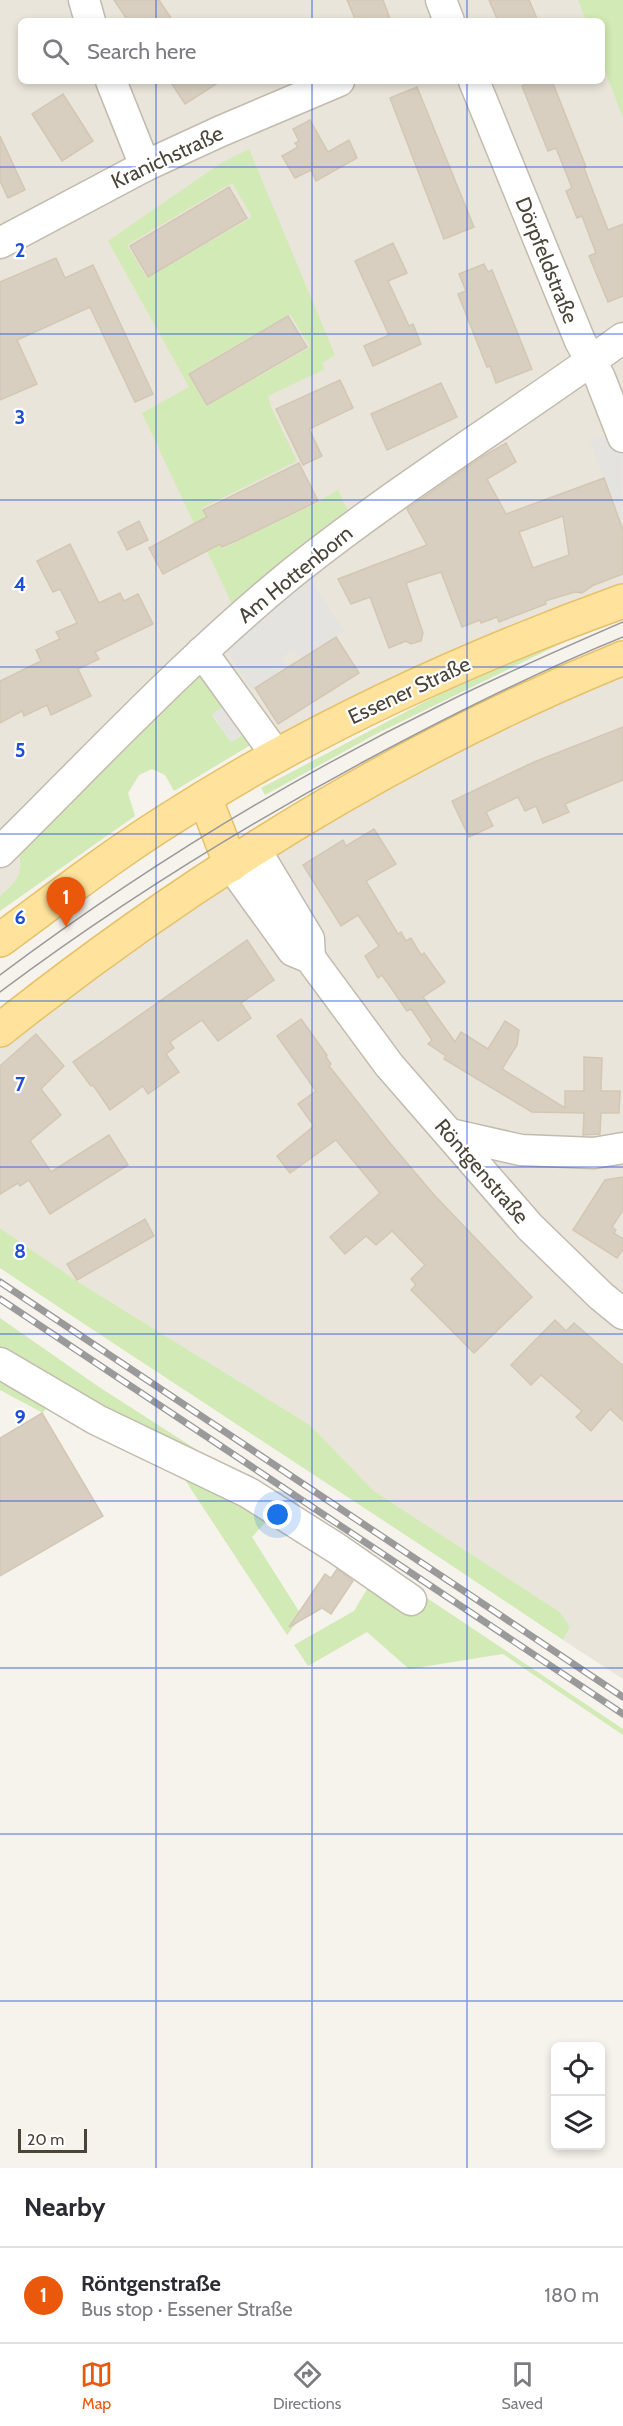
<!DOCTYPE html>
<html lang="en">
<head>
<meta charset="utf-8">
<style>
  body { margin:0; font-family:Cabin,sans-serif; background:#f7f7f7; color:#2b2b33 }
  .controls { position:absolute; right:18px; bottom:18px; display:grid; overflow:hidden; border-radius:9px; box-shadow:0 3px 9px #0003 }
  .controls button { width:54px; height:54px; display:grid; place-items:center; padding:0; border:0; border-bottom:2px solid #e1e1e2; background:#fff; color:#2b2b33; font:30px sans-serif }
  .scale { position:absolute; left:18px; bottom:15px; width:69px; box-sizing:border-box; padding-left:6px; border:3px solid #4b4439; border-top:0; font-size:16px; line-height:21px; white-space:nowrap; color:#4b4439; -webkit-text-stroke:4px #fff; paint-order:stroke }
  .you { position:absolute; left:278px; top:1515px; width:21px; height:21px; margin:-15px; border:4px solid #fff; border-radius:50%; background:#1a73e8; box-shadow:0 0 0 9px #1a73e833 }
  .badge { display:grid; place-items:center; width:39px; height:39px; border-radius:50%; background:#ea580c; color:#fff; font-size:20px; font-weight:700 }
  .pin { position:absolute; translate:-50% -50px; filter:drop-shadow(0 2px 3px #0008) }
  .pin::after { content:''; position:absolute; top:32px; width:21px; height:18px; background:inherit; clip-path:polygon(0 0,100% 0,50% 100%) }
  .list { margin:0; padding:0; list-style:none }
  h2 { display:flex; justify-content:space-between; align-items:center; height:78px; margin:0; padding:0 24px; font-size:26px }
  h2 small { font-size:20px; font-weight:400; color:#7c7c81 }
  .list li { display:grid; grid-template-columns:39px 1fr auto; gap:18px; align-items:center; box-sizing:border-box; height:96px; padding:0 24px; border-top:2px solid #e1e1e2 }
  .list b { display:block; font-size:22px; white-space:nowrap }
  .list p { margin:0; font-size:20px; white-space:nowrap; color:#7c7c81 }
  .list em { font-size:20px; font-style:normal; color:#7c7c81 }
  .icon { flex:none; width:33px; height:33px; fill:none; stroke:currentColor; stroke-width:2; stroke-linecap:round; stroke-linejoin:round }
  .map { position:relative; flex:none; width:623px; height:2168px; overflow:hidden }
  .search { position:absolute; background:#fff; box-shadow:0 3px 9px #0003; left:18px; right:18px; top:18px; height:66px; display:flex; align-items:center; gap:15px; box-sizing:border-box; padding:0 21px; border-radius:9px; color:#7c7c81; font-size:22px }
  .sheet { height:174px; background:#fff }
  nav { display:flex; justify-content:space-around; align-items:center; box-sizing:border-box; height:84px; border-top:2px solid #e1e1e2; background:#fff; font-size:16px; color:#7c7c81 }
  nav a { display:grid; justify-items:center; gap:3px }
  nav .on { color:#ea580c }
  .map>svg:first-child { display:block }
  .residential { fill:#eae5da; fill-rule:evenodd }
  .green { fill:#d2eab5; fill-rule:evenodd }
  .parking { fill:#e5e3e0 }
  .building { fill:#d8cfc1; stroke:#d3c7b4; stroke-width:1.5; fill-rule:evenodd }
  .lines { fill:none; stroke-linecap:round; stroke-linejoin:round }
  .minor-casing { stroke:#c2bbae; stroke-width:33 }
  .major-casing { stroke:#e6c16a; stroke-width:36 }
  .minor { stroke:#fff; stroke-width:30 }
  .major { stroke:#ffe39c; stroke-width:33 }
  .tram { stroke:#9a9a9a; stroke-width:1.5 }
  .rail-casing { stroke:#9a9a9a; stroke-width:7 }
  .rail { stroke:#fff; stroke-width:4.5; stroke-dasharray:14; stroke-linecap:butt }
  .grid { fill:none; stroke:#1d4ed8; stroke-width:1.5; stroke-opacity:0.55 }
  .labels { text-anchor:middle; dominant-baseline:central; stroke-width:4.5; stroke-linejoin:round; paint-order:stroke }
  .street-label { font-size:21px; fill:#4b4439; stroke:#fff }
  .grid-label { font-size:20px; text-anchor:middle; font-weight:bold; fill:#1d4ed8; stroke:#fff; stroke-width:4.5; stroke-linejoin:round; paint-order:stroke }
</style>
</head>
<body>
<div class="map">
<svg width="623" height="2168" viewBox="0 0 623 2168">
  <rect width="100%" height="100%" fill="#f6f3ec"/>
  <g class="residential">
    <path d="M 0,0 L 623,0 L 623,322 L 602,338 L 623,361 L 623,593 L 256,754 L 250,745 L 253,743 L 196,672 L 22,866 L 16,883 L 0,896 ZM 21,21 L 602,21 L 602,81 L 21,81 Z"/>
    <polygon points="623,672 623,1679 563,1640 570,1627 560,1612 374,1491 310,1425 80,1283 0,1228 0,1045 197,901 409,772"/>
  </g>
  <g class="green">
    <polygon points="578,0 623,0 623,118 602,63 602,21 586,21"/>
    <path d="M 249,149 L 335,355 L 322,363 L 325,369 L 268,396 L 271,407 L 297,461 L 202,508 L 222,549 L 318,502 L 338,490 L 349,513 L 299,549 L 232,604 L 142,413 L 189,387 L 108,241 L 221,163 ZM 232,183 L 252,217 L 147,278 L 127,245 ZM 290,314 L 310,347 L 207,406 L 188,373 Z"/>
    <polygon points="601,624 378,733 265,795 261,788 472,677"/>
    <path d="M 196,672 L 211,679 L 227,704 L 212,715 L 231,742 L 247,732 L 254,743 L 174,791 L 165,775 L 152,769 L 139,775 L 128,793 L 135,816 L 0,911 L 0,896 C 21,879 23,872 18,846 L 160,714 Z"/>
    <path d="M 0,1228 L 80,1283 L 310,1425 L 374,1491 L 560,1612 L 570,1627 L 563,1640 C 376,1514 187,1393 0,1268 Z"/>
    <polygon points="0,1318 99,1387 406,1584 623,1729 623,1735 503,1654 409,1669 367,1632 308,1666 294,1645 354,1611 367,1589 304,1540 265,1523 252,1537 302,1616 287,1635 183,1477 49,1404 43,1413 0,1390"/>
  </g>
  <g class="parking">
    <polygon points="621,431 623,437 622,526 590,441"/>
    <polygon points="309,577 344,631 300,658 294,650 282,657 287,667 252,690 227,651"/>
    <polygon points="227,704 247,732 231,742 212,714"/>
  </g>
  <g class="building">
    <polygon points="114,0 159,0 173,21 128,21"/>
    <polygon points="347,0 383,0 391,21 356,21"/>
    <polygon points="489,0 529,0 538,21 498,21"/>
    <polygon points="170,81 221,81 185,104"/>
    <polygon points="532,81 552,81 586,167 584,168 608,230 623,224 623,296 608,302 589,256 596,253 582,216 577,218 566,191 572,188 556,148 548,151 522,86"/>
    <polygon points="417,87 474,227 444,239 390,98"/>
    <polygon points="63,94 93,141 62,161 32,114"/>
    <polygon points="310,120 328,152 349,140 357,158 316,181 311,170 295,178 282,156 298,147 295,143 299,141 293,129"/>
    <polygon points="0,136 25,190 8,198 0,181"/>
    <polygon points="229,187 247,218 148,277 130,246"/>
    <polygon points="393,243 407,273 388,281 409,326 413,324 421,344 373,366 364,346 389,335 355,261"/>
    <polygon points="56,258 65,278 93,265 153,394 135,402 90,307 17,340 37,384 0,400 0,282"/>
    <polygon points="484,264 488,272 492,270 532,369 496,383 490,366 487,367 458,294 466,291 459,274"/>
    <polygon points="288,316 307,347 207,405 189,374"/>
    <polygon points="340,380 353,408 309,429 322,456 303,465 276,409"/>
    <polygon points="441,383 457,417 387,450 371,414"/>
    <path d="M 506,443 L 516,462 L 487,479 L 506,514 L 604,478 L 623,530 L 623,574 L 594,585 L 582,593 L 575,592 L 545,601 L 546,604 L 499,622 L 497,617 L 481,623 L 480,620 L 462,627 L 441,572 L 406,583 L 423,633 L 421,641 L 411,644 L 406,641 L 389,648 L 370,597 L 351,604 L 338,579 L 427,545 L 407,509 L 482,457 ZM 563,516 L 569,555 L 533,568 L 519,532 Z"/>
    <polygon points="299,463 318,501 238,540 222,547 220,544 163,574 149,548 207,517 203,510"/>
    <polygon points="139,521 148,540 127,550 118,532"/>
    <polygon points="70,544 99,603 120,593 124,601 138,594 153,624 95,652 99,659 78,669 91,696 51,715 47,705 24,716 22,711 0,723 0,681 41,661 36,650 60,639 56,632 77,623 60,589 53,592 37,561"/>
    <polygon points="336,637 359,673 278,724 255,688"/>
    <polygon points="623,727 623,780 565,804 569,812 543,823 536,806 525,811 518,797 486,812 493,826 469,837 452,801 534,762"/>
    <polygon points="374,829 396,864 366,881 398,934 401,932 406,941 411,938 421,955 424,953 445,982 423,997 455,1042 461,1032 488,1049 505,1021 519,1030 517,1045 502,1069 565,1108 565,1091 584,1091 584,1057 602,1058 601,1091 620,1091 619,1113 601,1113 600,1134 583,1135 584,1113 532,1112 444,1059 446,1056 428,1044 432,1040 411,1009 407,1011 382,975 378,978 365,956 379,946 358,915 341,926 303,865 343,840 346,846"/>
    <polygon points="247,940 274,980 241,1003 251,1018 218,1041 202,1020 170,1042 174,1048 166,1054 179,1072 148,1094 143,1086 110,1110 93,1085 91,1086 73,1062"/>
    <polygon points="301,1019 327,1055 326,1057 331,1064 329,1066 390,1143 435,1196 532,1297 474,1353 411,1290 416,1285 411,1279 425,1265 392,1231 376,1245 366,1236 345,1254 330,1237 380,1193 336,1140 290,1173 277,1156 314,1126 298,1104 316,1091 277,1036"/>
    <polygon points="36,1034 64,1066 41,1089 61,1115 30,1141 51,1172 109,1135 128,1165 50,1214 29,1180 20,1186 18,1183 0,1194 0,1066"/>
    <polygon points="623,1177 623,1210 612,1227 616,1230 614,1233 623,1239 623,1249 617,1258 573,1230 605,1180"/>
    <polygon points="145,1219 154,1236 77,1280 67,1264"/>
    <polygon points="555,1320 566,1331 574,1323 623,1366 623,1421 610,1409 591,1431 576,1417 582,1411 541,1375 531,1385 511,1365"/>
    <polygon points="42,1413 103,1516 0,1576 0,1438"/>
    <polygon points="337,1569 353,1581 331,1614 322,1608 289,1627 325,1574 331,1578"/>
  </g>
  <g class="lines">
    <defs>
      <g id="minor">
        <polyline points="84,0 90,21"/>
        <polyline points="441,0 449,21"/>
        <polyline points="111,81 145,166"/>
        <polyline points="474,81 580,341 600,378 623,437"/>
        <polyline points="0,243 145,166 221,131 339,81"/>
        <polyline points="202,652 277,756"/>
        <polyline points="255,849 309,939 310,958"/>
        <path d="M 0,852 C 95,758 187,659 291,574 C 397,489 513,418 623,338"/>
        <polyline points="231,865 293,951 310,958 389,1065 530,1227 601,1296 623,1314"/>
        <polyline points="450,1134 521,1150 594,1153 623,1148"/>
        <polyline points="0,1363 97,1420 249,1493 336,1548 411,1600"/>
      </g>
      <g id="major">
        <polyline points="205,798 231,865"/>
        <path d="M 0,940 C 56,899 111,856 170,819 C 312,728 465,658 623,601"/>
        <path d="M 0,1030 C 189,880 399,749 623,658"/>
      </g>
    </defs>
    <use href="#minor" class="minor-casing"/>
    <use href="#major" class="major-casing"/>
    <use href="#minor" class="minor"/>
    <use href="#major" class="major"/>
    <g class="tram">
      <path d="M 0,975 C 139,871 289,779 445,703 C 503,674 563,648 623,622"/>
      <path d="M 0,992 C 116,905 237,830 365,761 C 449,716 534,673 623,637"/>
    </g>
    <defs>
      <g id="rail">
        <polyline points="0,1282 623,1697"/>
        <polyline points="0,1299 623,1714"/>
      </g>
    </defs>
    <use href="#rail" class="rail-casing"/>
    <use href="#rail" class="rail"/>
  </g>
  <path class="grid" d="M 156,0 L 156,21M 312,0 L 312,21M 467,0 L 467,21M 156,81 L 156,2168M 312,81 L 312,2168M 467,81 L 467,2168M 0,167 L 623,167M 0,334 L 623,334M 0,500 L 623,500M 0,667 L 623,667M 0,834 L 623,834M 0,1001 L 623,1001M 0,1167 L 623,1167M 0,1334 L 623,1334M 0,1501 L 623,1501M 0,1668 L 623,1668M 0,1834 L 623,1834M 0,2001 L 623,2001"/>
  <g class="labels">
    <g class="street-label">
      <text transform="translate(167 157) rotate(-25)">Kranichstraße</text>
      <text transform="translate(547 260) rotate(68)">Dörpfeldstraße</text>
      <text transform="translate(295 574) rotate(-39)">Am Hottenborn</text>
      <text transform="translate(409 690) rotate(-25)">Essener Straße</text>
      <text transform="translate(482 1171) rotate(49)">Röntgenstraße</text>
    </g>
  </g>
  <g class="grid-label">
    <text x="20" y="257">2</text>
    <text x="20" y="424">3</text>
    <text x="20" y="591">4</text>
    <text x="20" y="757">5</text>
    <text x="20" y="924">6</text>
    <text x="20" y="1091">7</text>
    <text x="20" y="1258">8</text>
    <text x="20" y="1424">9</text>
  </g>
</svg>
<div class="controls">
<button><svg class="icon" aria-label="locate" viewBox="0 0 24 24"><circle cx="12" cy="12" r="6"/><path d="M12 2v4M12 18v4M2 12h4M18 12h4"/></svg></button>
<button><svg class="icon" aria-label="layers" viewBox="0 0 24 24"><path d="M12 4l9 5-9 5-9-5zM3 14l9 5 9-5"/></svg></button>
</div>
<div class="scale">20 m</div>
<div class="you"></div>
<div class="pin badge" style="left:66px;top:927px">1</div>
<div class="search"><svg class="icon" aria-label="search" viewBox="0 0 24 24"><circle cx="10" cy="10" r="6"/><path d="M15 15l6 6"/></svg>Search here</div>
</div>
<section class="sheet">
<h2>Nearby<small></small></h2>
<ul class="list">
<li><span class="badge">1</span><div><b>Röntgenstraße</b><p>Bus stop · Essener Straße</p></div><em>180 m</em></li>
</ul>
</section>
<nav>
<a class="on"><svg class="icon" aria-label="map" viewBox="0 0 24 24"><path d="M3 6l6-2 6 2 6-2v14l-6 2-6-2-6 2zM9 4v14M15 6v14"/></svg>Map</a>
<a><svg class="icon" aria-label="directions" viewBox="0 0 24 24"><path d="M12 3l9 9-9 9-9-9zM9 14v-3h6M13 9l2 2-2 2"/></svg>Directions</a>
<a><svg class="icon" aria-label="saved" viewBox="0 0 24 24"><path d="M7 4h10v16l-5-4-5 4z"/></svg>Saved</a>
</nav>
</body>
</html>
